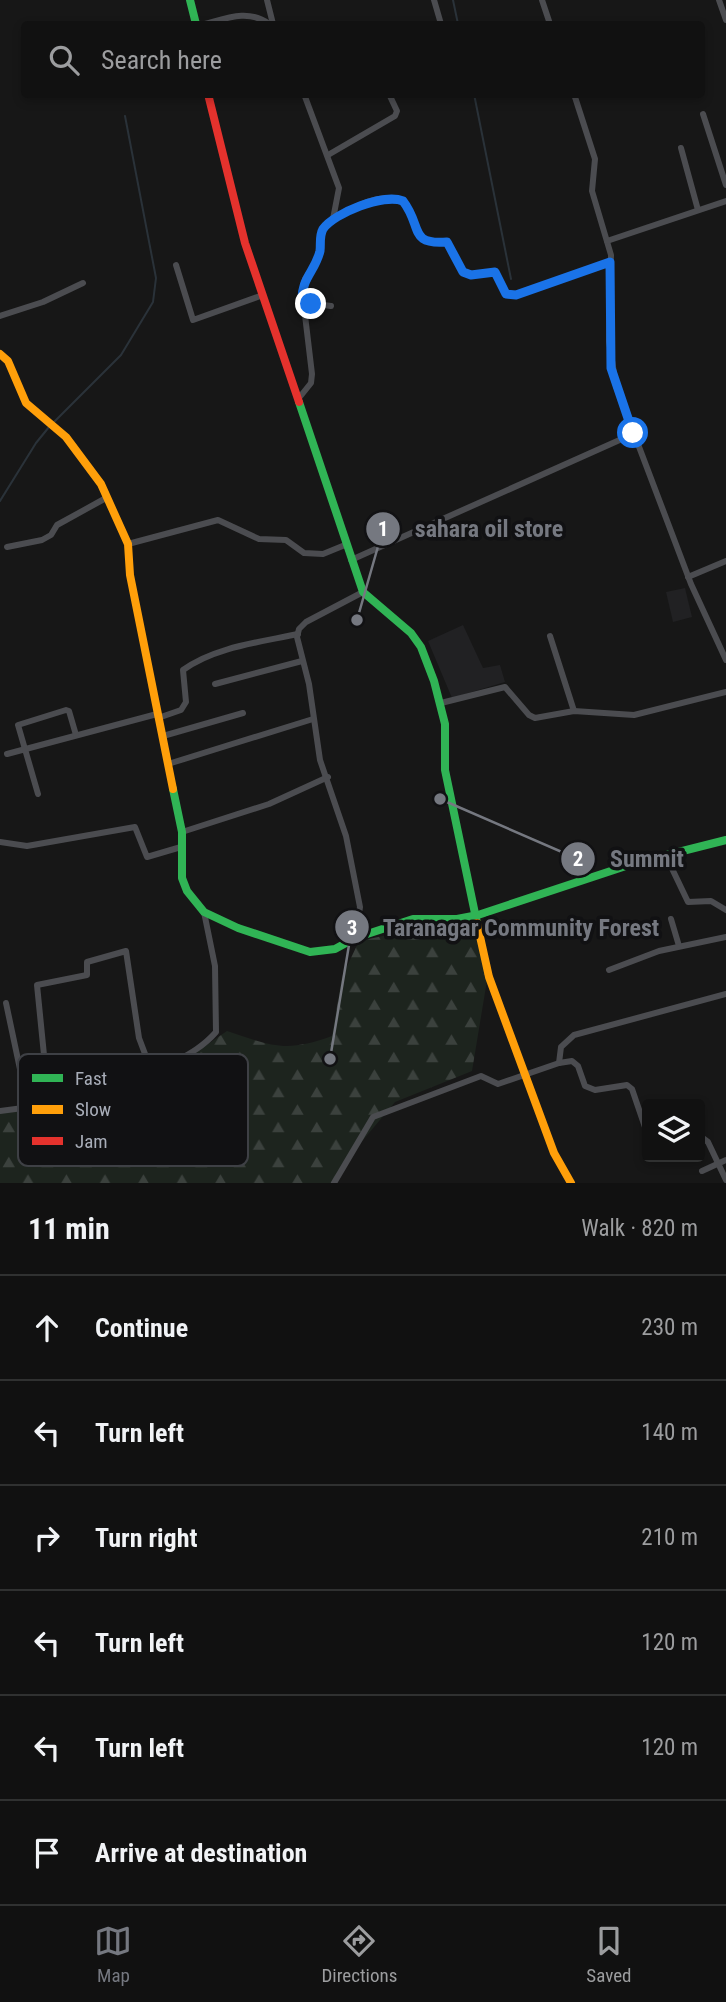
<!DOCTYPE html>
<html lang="en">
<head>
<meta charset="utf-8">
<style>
  body { margin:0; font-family:"Roboto Condensed",sans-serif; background:#1a1a1a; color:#f1f3f6 }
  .controls { position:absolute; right:21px; bottom:21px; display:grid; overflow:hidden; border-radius:7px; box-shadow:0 4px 10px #0003 }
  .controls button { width:63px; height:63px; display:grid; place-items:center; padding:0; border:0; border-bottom:2px solid #303131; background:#111; color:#f1f3f6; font:35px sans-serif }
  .stop { position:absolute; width:21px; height:21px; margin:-16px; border:5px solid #1a73e8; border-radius:50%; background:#fff }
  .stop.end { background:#1a73e8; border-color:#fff; box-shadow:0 2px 7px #0008 }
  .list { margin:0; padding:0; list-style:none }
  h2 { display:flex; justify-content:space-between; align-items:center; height:91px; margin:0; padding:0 28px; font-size:30px }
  h2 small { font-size:23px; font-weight:400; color:#9c9d9f }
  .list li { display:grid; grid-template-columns:46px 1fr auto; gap:21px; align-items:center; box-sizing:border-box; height:105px; padding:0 28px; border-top:2px solid #303131 }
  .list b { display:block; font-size:26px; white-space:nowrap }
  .list em { font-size:23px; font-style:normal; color:#9c9d9f }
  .icon { flex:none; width:38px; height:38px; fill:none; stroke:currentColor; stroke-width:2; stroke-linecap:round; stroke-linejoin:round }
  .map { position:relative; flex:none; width:726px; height:1183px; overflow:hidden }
  .search { position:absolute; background:#111; box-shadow:0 4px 10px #0003; left:21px; right:21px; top:21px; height:77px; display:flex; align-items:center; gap:18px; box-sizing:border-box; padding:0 24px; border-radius:7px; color:#9c9d9f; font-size:26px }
  .sheet { height:721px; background:#111 }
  nav { display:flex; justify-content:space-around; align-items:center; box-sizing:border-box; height:98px; border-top:2px solid #303131; background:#111; font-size:19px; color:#9c9d9f }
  nav a { display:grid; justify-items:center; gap:4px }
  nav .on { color:#757880 }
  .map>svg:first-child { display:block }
  .built { fill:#212123 }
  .forest { fill:url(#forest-firs) }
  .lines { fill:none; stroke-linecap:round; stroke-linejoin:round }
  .stream { stroke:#2a3239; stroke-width:2 }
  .street { stroke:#4b4c50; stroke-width:6 }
  .fast { stroke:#30b455; stroke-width:8 }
  .slow { stroke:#ff9f0a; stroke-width:8 }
  .jam { stroke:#e5322d; stroke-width:8 }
  .route { stroke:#1a73e8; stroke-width:9 }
  .key { fill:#111113; stroke:#3e4045; stroke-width:2 }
  .key-label { font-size:19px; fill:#a8adb8 }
  .leader { fill:none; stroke:#757880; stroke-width:2.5 }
  .callout-dot { fill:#757880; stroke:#111113; stroke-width:2.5 }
  .mark-label { font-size:21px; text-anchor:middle; font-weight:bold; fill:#fff }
  .callout-label { font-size:24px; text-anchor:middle; font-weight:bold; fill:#757880; stroke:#111113; stroke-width:7; stroke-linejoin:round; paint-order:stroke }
</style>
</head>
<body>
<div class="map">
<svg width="726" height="1183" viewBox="0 0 726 1183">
  <defs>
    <pattern id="forest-firs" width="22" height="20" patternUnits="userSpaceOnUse" patternTransform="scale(1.75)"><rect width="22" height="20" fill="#1d241e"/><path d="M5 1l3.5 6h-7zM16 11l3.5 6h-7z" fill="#3b413d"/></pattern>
  </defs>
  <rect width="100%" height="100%" fill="#171717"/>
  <g class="built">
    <polygon points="685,588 692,617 673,622 666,592"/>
    <polygon points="463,625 483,668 500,665 505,682 452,698 428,641"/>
  </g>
  <path class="forest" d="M 479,916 L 489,968 L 472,1071 L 395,1102 L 353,1152 L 332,1183 L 0,1183 L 0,1113 L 135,1094 L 227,1031 C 272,1046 286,1053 332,1036 L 342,977 L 359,941 Z"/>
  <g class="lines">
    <g class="stream">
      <polyline points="453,0 458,24"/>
      <polyline points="474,94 511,279"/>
      <polyline points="53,423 121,355 153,302 156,278 125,116"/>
      <polyline points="0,501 36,443 49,427"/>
    </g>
    <g class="street">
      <polyline points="267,0 273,24"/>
      <polyline points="434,0 441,24"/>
      <polyline points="542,0 550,24"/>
      <polyline points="719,0 726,20"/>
      <path d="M 205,24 C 227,18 249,9 269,24"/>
      <polyline points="304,94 339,188 333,219"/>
      <polyline points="574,94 595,159 592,191 611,255 609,341 616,386 691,584 726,660"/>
      <polyline points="703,114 726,185"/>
      <polyline points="681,148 698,210"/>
      <polyline points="328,155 395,116 397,111 389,94"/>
      <polyline points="607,241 726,201"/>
      <polyline points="176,265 193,320 263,295"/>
      <polyline points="302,302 331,306"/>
      <polyline points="0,316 43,302 83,283"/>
      <path d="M 299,398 L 311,383 L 312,374 L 302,290 L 305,279 L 317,261 L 323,228 C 342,213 377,190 403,201 C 423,227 408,245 447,242 L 463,272 L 472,275 L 495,272 L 506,294 L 516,295 L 610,263"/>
      <polyline points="128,544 218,520 259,539 286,540 304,553 323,554 345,545"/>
      <polyline points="7,547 42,540 51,535 57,525 106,498"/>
      <polyline points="351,560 633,434"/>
      <polyline points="688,577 726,561"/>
      <polyline points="550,636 574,711"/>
      <polyline points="215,684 302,661"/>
      <polyline points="441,703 505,687 529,715 535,718 574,711 634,715 726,692"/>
      <path d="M 158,718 L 181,710 L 186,702 L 183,670 C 214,647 261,642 298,634"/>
      <polyline points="163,736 243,713"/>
      <polyline points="7,754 157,714"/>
      <polyline points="168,764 313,719"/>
      <polyline points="38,794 18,725 66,710 69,711 76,735"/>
      <polyline points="182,832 269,804 328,777"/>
      <polyline points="0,842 27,846 135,827 147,857 181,847"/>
      <polyline points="666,856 688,902 711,901 726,910"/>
      <polyline points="671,919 679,946"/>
      <polyline points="355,938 360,907 346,836 320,760 309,684 297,637 299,629 306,622 363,592"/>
      <polyline points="609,970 659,951 726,937"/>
      <polyline points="6,1003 28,1107"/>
      <polyline points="559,1063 561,1047 574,1035 726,994"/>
      <polyline points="49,1105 37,985 87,975 87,962 126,951 139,1038 153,1075"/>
      <path d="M 0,1111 L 122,1095 C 135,1090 140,1085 150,1077 C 172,1061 197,1054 216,1032 L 215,966 L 204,912"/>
      <polyline points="700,1136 708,1142 726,1180"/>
      <polyline points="702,1171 726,1160"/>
      <polyline points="334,1183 373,1117 481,1076 498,1084 559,1063 572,1061 578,1066 585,1086 595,1090 627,1085 632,1089 647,1133"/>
    </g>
    <g class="fast">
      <polyline points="190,0 196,24"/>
      <polyline points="299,402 363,592 411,633 421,647 434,681 445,724 445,770 477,923"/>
      <polyline points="173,789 182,832 182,878 187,891 204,912 238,928 310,952 335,949 355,938 413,919 457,919 478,915 635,863 726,840"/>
    </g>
    <g class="slow">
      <polyline points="0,354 8,361 26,403 66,437 101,484 128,544 130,575 173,789"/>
      <polyline points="477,923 489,977 554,1153 571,1183"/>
    </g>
    <polyline class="jam" points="208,94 245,243 299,402"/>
  </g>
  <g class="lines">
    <path class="route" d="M 311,304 L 302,302 C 301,278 315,272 320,251 C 321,244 319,236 323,229 C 334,213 384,193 403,201 C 423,227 408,245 447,242 L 463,272 L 471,275 L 495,272 L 506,294 L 516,295 L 610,262 L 611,368 L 633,433"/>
  </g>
  <rect x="18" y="1054" width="230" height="112" rx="10" class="key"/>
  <rect x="32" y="1074" width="31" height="8" fill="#30b455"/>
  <rect x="32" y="1105" width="31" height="9" fill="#ff9f0a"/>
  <rect x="32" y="1137" width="31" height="8" fill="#e5322d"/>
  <g class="key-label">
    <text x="75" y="1085">Fast</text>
    <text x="75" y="1116">Slow</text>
    <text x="75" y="1148">Jam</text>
  </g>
  <path class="leader" d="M357 620L383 529M440 799L578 859M330 1059L352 927"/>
  <g class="callout-dot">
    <circle cx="357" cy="620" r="7"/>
    <circle cx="440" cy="799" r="7"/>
    <circle cx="330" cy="1059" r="7"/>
    <circle cx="383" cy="529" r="18"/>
    <circle cx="578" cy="859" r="18"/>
    <circle cx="352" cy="927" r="18"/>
  </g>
  <g class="mark-label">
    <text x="383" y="536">1</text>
    <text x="578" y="866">2</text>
    <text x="352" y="935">3</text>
  </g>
  <g class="callout-label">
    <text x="489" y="537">sahara oil store</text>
    <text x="647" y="867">Summit</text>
    <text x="521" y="936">Taranagar Community Forest</text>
  </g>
</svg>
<div class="controls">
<button><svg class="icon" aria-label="layers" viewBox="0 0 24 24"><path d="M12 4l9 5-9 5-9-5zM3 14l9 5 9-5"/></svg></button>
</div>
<div class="stop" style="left:633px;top:433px"></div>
<div class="stop end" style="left:311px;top:304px"></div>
<div class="search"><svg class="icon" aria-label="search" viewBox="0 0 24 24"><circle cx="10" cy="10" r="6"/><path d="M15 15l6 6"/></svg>Search here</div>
</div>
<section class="sheet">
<h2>11 min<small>Walk · 820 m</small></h2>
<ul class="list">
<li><svg class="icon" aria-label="ahead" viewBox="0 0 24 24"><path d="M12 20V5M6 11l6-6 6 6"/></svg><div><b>Continue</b></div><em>230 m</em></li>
<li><svg class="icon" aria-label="left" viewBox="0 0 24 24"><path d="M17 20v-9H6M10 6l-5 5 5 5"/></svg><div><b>Turn left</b></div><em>140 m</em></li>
<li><svg class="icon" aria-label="right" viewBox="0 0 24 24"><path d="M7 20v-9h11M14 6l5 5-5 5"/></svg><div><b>Turn right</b></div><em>210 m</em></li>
<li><svg class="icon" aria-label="left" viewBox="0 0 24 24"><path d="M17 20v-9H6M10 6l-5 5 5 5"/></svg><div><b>Turn left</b></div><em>120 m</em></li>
<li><svg class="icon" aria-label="left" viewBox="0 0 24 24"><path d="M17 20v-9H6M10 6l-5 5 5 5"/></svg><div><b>Turn left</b></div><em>120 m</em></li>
<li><svg class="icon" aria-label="arrive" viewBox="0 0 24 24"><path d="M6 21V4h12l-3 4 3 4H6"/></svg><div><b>Arrive at destination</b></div></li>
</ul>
</section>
<nav>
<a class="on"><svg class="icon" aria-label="map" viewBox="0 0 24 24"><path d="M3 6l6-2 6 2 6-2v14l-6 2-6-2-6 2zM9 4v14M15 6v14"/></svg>Map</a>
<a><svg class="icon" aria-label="directions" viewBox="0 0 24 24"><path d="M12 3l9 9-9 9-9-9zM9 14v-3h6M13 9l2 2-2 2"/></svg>Directions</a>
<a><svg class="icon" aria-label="saved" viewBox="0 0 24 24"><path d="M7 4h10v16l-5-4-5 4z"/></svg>Saved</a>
</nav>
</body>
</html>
